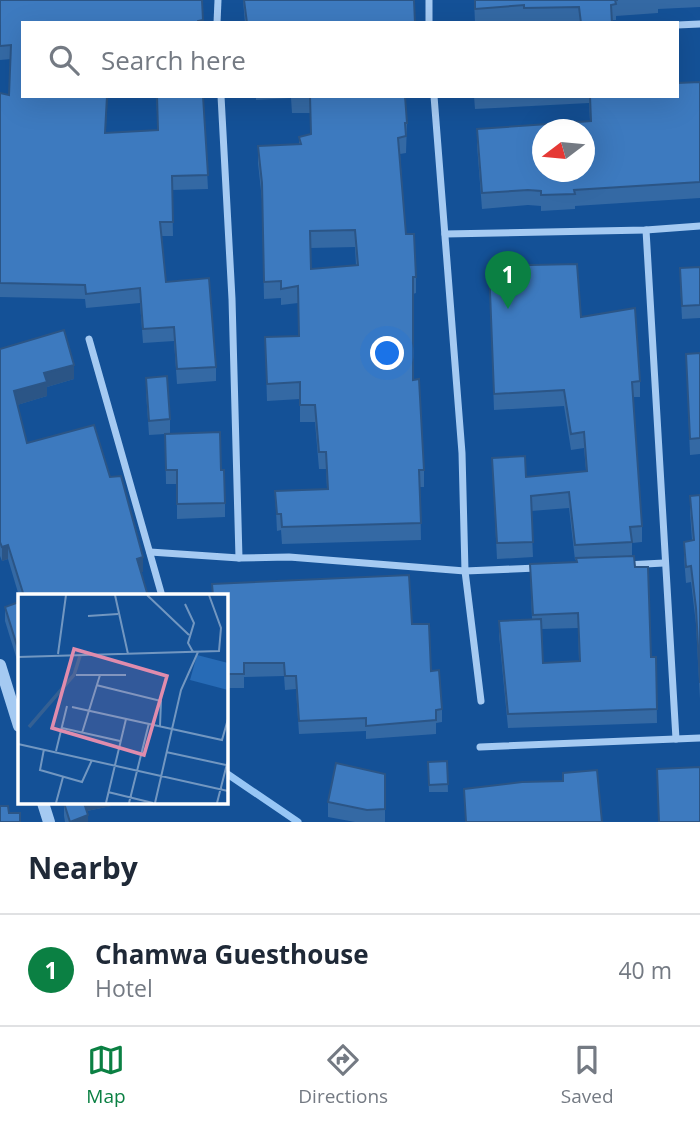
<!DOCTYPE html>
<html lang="en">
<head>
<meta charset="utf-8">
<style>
  body { margin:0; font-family:"Open Sans",sans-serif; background:#f6f6f7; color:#1f2937 }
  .compass { position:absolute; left:532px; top:119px; width:63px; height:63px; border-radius:50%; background:#fff; box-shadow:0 7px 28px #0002; rotate:254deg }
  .you { position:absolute; left:388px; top:354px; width:24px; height:24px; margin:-18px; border:5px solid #fff; border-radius:50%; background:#1a73e8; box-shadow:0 0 0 10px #1a73e833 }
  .badge { display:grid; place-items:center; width:46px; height:46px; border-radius:50%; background:#0b8043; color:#fff; font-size:23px; font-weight:700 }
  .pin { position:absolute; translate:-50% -58px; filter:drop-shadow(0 2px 4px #0008) }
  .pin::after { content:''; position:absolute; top:37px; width:24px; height:21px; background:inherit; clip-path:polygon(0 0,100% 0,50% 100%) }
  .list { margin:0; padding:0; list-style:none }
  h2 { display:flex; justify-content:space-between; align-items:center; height:91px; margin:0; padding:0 28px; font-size:30px }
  h2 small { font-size:23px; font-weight:400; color:#747a83 }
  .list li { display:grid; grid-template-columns:46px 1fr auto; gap:21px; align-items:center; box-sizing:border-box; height:112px; padding:0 28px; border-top:2px solid #e0e1e3 }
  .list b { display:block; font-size:26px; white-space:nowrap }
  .list p { margin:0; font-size:23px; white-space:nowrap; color:#747a83 }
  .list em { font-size:23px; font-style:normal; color:#747a83 }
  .icon { flex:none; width:38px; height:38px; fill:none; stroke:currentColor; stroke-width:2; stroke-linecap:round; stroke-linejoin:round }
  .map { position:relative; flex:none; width:700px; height:822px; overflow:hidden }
  .search { position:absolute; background:#fff; box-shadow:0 7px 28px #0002; left:21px; right:21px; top:21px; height:77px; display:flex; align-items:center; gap:18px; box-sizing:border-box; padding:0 24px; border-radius:0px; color:#747a83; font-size:26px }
  .sheet { height:203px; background:#fff }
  nav { display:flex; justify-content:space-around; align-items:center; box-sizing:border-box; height:98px; border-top:2px solid #e0e1e3; background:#fff; font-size:19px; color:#747a83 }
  nav a { display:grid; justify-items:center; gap:4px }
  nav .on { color:#0b8043 }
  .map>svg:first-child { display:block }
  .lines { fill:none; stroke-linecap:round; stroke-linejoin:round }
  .stream { stroke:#97c6f5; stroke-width:7 }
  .minor { stroke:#a5caf2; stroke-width:7 }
  .tertiary { stroke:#a5caf2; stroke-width:12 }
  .wall { fill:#3469a4; fill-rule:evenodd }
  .shaded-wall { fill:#2b5586 }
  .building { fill:#3d7abf; stroke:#2b5586; stroke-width:2; fill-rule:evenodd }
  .inset-river { fill:none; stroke:#346093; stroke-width:3.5 }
  .inset-road { fill:none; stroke:#7297c1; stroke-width:2 }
  .view { fill:#e08cad; fill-opacity:0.15; stroke:#e08cad; stroke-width:3.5 }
  .inset-edge { fill:none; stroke:#fff; stroke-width:3.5 }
</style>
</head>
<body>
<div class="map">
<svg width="700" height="822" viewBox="0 0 700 822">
  <rect width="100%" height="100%" fill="#145197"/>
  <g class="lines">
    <polyline class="stream" points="226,773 298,822"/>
    <g class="minor">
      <polyline points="217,23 218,0"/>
      <polyline points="429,23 429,0"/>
      <polyline points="677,25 700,24"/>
      <polyline points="221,96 232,299 239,558"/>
      <polyline points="434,96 462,453 465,571 481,701"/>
      <polyline points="646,230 676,739"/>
      <polyline points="445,234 646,230 700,226"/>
      <polyline points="89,339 162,596"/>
      <polyline points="150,552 239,558 289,557 465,571 537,568"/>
      <polyline points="626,565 664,563"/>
      <polyline points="480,747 700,738"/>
    </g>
    <g class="tertiary">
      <polyline points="0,665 19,726"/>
      <polyline points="43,803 49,822"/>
    </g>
  </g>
  <g class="wall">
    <polygon points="0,0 202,0 203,23 23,23 105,133 158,131 156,96 203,96 208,189 172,190 173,236 162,236 166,282 216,367 216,381 177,384 174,341 143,343 140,303 86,308 85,299 0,297 0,93 9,95 11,59 0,60"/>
    <polygon points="243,0 414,0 415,23 245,23"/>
    <polygon points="474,0 700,0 700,7 658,9 658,13 616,16 616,20 612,20 612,23 524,23 524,21 499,23 475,23"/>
    <polygon points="700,82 700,198 575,206 575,209 541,211 541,206 528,205 482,209 477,145 477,129 590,121 589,103 475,109 474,96 677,96"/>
    <path d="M 256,96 L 405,96 L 407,123 L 406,153 L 400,154 L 406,234 L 416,277 L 416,293 L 413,294 L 413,380 L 424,470 L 424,487 L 420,487 L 421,540 L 282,544 L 281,530 L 277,531 L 275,491 L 327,489 L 326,469 L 319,469 L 315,422 L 300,422 L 300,399 L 267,401 L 265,337 L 299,336 L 298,303 L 281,305 L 281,298 L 264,299 L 262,200 L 258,163 L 258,146 L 299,144 L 299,137 L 311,134 L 310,113 L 292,113 L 291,98 L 256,100 ZM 355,247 L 356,265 L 311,269 L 311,248 Z"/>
    <path d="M 489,266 L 581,317 L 640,381 L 640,397 L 633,397 L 642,526 L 642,542 L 632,543 L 632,556 L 651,657 L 656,657 L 657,723 L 508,728 L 499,635 L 499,621 L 532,619 L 530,564 L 576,562 L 576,560 L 575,560 L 569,508 L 531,511 L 533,557 L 497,559 L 492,458 L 526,477 L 586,471 L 584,448 L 571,450 L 564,406 L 494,410 ZM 578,628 L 579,661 L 543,663 L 542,629 Z"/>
    <polygon points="700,267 700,318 682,319 680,280"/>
    <polygon points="0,349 74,379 47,387 47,396 17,405 27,443 110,477 143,572 141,572 148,596 19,596 8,559 2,561 0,556"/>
    <polygon points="700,353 700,454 690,455 686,354"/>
    <polygon points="146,378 170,419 170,433 221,470 225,503 225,517 177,519 177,484 166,484 165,434 149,435 146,392"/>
    <polygon points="700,495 700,699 696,624 691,582 686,583 684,558 684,542 692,540 690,512 690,496"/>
    <polygon points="226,596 412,624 431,671 442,709 442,722 436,723 436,734 366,739 366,731 299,734 296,689 285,690 284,676 244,677 244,688 226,688"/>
    <polygon points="19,602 18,663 5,621 5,607"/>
    <polygon points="447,761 448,792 429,792 428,762"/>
    <polygon points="385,774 385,822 355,822 328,817 328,802"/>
    <polygon points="64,803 111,803 111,806 87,811 88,822 65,822 64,816"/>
  </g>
  <g class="shaded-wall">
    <polygon points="107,96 108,96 105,147 105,133"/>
    <polygon points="74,365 74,379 47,387 47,396 14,406 14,391 44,373"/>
    <polygon points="8,545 8,559 2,561 2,547"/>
    <polygon points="143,557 143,572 137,573 137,559"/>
    <polygon points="19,648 19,662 18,663 18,649"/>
    <polygon points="82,803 111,803 111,806 82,812"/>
    <polygon points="88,815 88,822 70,822"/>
  </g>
  <g class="building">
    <polygon points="0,0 202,0 203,20 198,21 198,23 23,23 23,96 107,96 105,133 158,130 157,96 203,96 208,175 172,176 173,222 160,222 166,282 209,278 216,367 177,369 174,327 143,329 140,288 86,294 85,285 0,283 0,93 9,95 11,45 0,46"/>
    <polygon points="244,0 414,0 415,23 247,23"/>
    <polygon points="475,0 618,0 615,0 616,4 611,5 612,23 581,23 579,7 524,8 524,5 475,9"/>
    <path d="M 700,82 L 700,182 L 574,190 L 575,194 L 541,195 L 541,191 L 528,190 L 482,193 L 477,129 L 591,121 L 590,96 L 677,96 L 677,83 ZM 542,130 L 584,130 L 584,172 L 542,172 Z"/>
    <path d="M 310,96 L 405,96 L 407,123 L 405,123 L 406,136 L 398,138 L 406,234 L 414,234 L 416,277 L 413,277 L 413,380 L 419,379 L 424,470 L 419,470 L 421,523 L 282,527 L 281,514 L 277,514 L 275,491 L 328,489 L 326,452 L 319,452 L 315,405 L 300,405 L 300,382 L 267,384 L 265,337 L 299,336 L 298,286 L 281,289 L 281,281 L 264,282 L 262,183 L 258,146 L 301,144 L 299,137 L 311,134 ZM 355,230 L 358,265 L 311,269 L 310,231 Z"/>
    <polygon points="577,264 581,317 635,308 640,381 632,382 642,526 630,527 632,542 575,545 569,492 531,496 533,542 497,543 492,458 525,456 526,477 587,471 584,432 571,434 564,390 494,394 489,266"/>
    <polygon points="700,267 700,305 682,306 680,268"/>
    <polygon points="64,330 74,365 44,373 47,382 14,391 27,443 94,425 110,477 121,476 143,557 137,559 148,596 24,596 8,545 2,547 0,542 0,349"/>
    <polygon points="700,353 700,438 690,439 686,354"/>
    <polygon points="167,376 170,419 149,421 146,378"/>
    <polygon points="220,432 221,470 224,470 225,503 177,504 177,470 166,470 165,434"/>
    <polygon points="700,495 700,683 696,608 691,566 686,567 684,542 694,540 690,496"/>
    <polygon points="634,556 635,567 648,567 651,657 656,657 657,709 508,714 499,621 541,619 543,663 580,661 578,613 533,615 530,564 577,562 576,558"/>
    <polygon points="409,575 412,624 429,624 431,671 439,670 442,709 436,710 436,720 366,726 366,718 299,721 296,676 285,676 284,663 244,663 244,674 226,674 226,596 213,596 212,584"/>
    <polygon points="19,602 19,648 18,649 5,607"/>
    <polygon points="447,761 448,784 429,785 428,762"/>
    <polygon points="336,763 385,774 385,809 367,810 328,802"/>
    <polygon points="700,767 700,822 659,822 657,769"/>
    <polygon points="597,770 602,822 466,822 464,789 522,782 563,781 563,773"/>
    <polygon points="64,803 84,803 88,815 70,822"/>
    <polygon points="0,806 8,806 9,813 20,813 20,822 0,822"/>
  </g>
  <g transform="translate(18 594)">
    <rect width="210" height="210" fill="#145197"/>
    <path d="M 179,61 L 210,69 L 210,96 L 172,86 Z" fill="#276bb6"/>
    <path class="inset-river" d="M 11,133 L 56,81 L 62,62"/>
    <path class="inset-road" d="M 97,1 L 110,60M 129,1 L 171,41M 167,10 L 176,29 L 170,49 L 175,58M 70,22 L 100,20M 40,60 L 48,1M 0,63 L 201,57 L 203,34 L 191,1M 58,81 L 108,81M 78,91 L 143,107 L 142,132M 54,113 L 204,146 L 210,125M 44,134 L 102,147M 64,139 L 82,81M 0,150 L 210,197M 26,155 L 22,176 L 64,188 L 74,166M 38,157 L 49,112M 148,158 L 208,171M 90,198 L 135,209M 38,209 L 45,183M 88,209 L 108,125M 111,209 L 131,129M 137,209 L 163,96 L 180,58M 199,209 L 210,166"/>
    <path class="view" d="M 56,55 L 149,82 L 126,161 L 34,134 Z"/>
    <rect width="210" height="210" class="inset-edge"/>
  </g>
</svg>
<svg class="compass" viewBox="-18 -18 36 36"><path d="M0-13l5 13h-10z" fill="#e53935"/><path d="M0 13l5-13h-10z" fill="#747a83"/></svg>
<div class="you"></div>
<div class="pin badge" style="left:508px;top:309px">1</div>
<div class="search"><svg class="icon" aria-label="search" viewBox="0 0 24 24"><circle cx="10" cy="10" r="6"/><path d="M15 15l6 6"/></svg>Search here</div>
</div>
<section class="sheet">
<h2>Nearby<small></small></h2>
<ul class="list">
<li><span class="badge">1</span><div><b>Chamwa Guesthouse</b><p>Hotel</p></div><em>40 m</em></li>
</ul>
</section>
<nav>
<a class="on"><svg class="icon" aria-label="map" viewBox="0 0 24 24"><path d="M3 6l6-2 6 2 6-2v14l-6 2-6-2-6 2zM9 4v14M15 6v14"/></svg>Map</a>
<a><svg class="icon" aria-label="directions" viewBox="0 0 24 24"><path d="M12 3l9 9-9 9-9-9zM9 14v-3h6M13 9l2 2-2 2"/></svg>Directions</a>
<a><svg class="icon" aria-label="saved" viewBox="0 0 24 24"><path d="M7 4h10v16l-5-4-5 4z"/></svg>Saved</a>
</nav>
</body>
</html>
